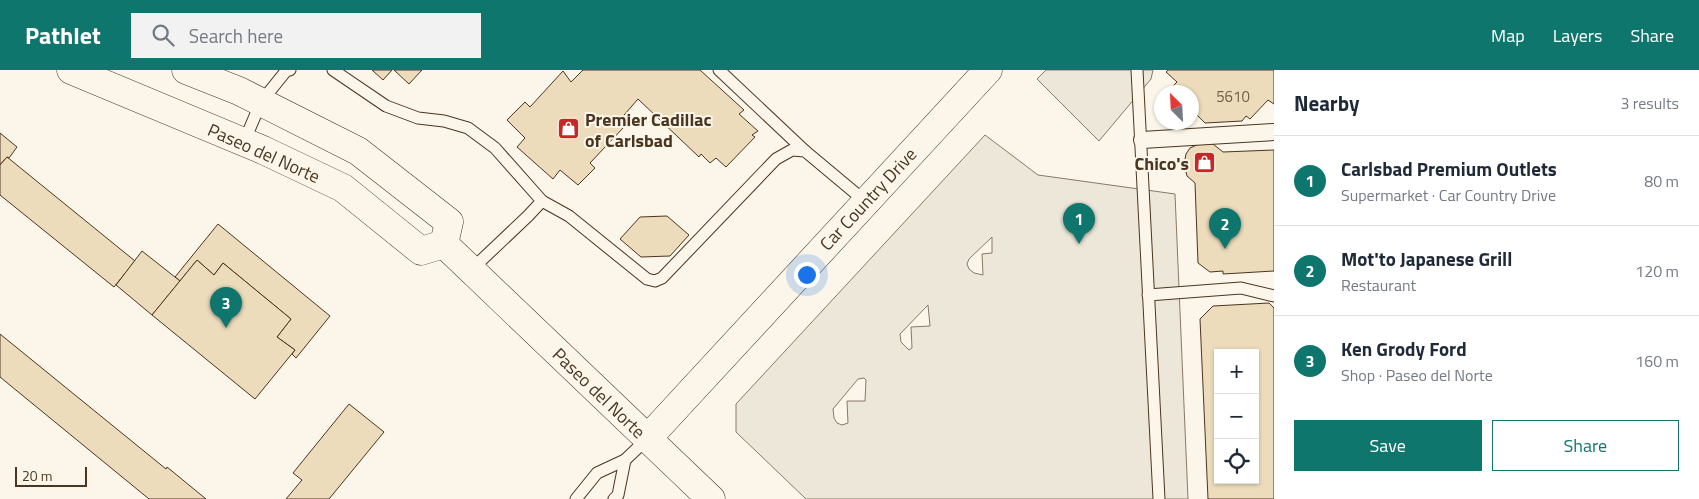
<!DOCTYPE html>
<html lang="en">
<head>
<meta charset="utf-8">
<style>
  body { margin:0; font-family:"Titillium Web",sans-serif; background:#f2f2f3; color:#1f2937 }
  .controls { position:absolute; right:15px; bottom:15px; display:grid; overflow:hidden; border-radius:0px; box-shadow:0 1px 4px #0004 }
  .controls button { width:45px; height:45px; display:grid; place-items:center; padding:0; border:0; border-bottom:1px solid #e0e1e3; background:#fff; color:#1f2937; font:25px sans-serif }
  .compass { position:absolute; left:1154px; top:15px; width:45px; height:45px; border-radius:50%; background:#fff; box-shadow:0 1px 4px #0004; rotate:336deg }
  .scale { position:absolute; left:15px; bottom:12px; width:72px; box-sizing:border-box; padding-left:5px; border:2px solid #4a3520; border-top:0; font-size:14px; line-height:18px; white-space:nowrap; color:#4a3520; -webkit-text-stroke:4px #fbf6e9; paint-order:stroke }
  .you { position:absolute; left:806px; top:204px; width:18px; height:18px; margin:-12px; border:4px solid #fff; border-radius:50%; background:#1a73e8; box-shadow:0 0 0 8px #1a73e833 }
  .badge { display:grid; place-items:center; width:32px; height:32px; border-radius:50%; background:#0f766e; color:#fff; font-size:16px; font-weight:700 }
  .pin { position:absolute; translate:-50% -41px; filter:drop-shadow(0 1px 2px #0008) }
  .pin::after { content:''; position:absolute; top:26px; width:18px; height:15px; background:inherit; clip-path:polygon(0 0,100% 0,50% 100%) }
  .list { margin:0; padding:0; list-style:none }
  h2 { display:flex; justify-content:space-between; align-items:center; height:65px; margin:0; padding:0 20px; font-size:21px }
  h2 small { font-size:16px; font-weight:400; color:#747a83 }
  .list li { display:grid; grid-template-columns:32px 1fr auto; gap:15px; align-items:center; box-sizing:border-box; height:90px; padding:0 20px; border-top:1px solid #e0e1e3 }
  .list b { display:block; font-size:19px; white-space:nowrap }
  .list p { margin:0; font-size:16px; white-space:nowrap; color:#747a83 }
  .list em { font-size:16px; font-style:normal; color:#747a83 }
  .actions { display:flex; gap:10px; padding:15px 20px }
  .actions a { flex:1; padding:11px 0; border:1px solid #0f766e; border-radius:0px; text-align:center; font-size:18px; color:#0f766e }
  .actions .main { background:#0f766e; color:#fff }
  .icon { flex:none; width:28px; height:28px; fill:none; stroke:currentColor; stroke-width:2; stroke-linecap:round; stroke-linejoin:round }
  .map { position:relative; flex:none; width:1274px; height:429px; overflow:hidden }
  header { display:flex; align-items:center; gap:30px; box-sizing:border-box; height:70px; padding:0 25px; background:#0f766e; color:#fff }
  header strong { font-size:24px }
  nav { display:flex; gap:28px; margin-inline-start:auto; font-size:18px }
  .search { width:350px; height:45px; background:#f2f2f3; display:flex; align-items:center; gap:12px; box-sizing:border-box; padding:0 18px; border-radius:0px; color:#747a83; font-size:19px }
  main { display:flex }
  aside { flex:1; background:#fff }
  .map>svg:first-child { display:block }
  .parking { fill:#ede7d9; stroke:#887966; fill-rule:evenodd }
  .building { fill:#ecdcbc; stroke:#4a3520; fill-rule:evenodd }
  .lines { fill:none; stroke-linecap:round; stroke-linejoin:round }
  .service-casing { stroke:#4a3520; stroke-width:13 }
  .pedestrian-casing { stroke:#4a3520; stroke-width:18 }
  .tertiary-casing { stroke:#4a3520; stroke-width:29 }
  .secondary-casing { stroke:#4a3520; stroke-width:29 }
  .service { stroke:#fbf6e9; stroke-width:11 }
  .pedestrian { stroke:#fbf6e9; stroke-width:16 }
  .tertiary { stroke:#fbf6e9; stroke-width:28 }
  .secondary { stroke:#fbf6e9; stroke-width:28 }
  .labels { text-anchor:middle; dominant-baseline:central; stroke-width:4; stroke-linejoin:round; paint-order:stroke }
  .number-label { font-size:15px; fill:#725f47 }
  .poi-label { font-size:18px; font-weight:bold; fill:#4a3520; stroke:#fbf6e9; text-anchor:start }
  .street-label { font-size:18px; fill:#4a3520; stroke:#fbf6e9 }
</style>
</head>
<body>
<header>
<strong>Pathlet</strong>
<div class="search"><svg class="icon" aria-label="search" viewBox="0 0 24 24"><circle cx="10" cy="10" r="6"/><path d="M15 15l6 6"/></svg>Search here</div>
<nav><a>Map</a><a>Layers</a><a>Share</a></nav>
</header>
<main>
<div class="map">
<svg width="1274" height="429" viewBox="0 0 1274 429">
  <rect width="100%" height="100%" fill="#fbf6e9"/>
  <g class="parking">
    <polygon points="1046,0 1153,0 1151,9 1099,71 1037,9"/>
    <path d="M 985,65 L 1038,105 L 1175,124 L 1188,429 L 806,429 L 736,362 L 736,334 ZM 992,167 L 992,183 L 982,184 L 983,205 L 974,203 L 969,199 L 967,194 L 969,189 ZM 928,235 L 930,256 L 911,257 L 912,278 L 909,280 L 901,272 L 900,264 ZM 864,308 L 866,310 L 865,331 L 847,331 L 848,353 L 842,355 L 837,353 L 834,348 L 833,339 L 858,309 Z"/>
  </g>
  <g class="building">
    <polygon points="372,0 392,0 383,10"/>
    <polygon points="394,0 422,0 409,14"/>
    <polygon points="583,0 700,0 744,40 739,44 758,61 752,65 755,67 726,97 716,88 710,93 701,84 699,87 638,29 618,52 624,57 590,93 595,98 578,115 560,100 553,109 517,77 525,68 507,50 525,32 530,37 563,1 571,12"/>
    <polygon points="1168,0 1274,0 1274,34 1268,30 1250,49 1246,46 1242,51 1205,53 1192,40 1192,22 1172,22 1169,20 1177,12 1166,2"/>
    <polygon points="0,63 17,77 9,88 7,87 0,95"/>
    <polygon points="1201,73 1213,74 1223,82 1274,80 1274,201 1223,204 1223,201 1210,202 1198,193 1195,113 1187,106 1184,94 1186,84 1190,78"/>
    <polygon points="7,87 135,191 114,217 0,125 0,95"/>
    <polygon points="667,146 689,165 670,186 641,187 620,169 640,147"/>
    <polygon points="218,154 330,246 296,288 292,284 295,280 277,267 291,249 223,193 214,205 197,190 180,211 175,207"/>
    <polygon points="142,181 180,211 152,245 116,215"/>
    <polygon points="197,190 214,205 223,193 291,249 277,267 295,280 255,329 152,245"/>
    <path d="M 1269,233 L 1274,238 L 1274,429 L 1208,429 L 1200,249 L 1213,236 ZM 1218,283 L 1255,283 L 1255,410 L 1218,410 Z"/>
    <polygon points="0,264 166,399 167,397 206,429 149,429 0,307"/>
    <polygon points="349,334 384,362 329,429 286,429 302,410 293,403"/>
  </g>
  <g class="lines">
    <defs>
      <g id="service">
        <polyline points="333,0 386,36 418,48 444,51 468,58 495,78 542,131"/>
        <polyline points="719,0 805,81"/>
        <polyline points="1137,0 1159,429"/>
        <polyline points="244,72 261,32 286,1 290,0"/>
        <polyline points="471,200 528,146 542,131 569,146 647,209 655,211 662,208 776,89 792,80 805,81 866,132"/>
        <polyline points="1148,225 1241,218 1274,226"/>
        <polyline points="576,429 597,403 625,390 647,369"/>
        <polyline points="614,429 618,425 625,390"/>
      </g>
      <polyline id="pedestrian" points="1142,70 1274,62"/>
      <polyline id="tertiary" points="647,369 988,0"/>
      <g id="secondary">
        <polyline points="71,0 263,80 343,118 421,181 444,174"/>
        <polyline points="186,0 239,21 358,81 449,152 444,174"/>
        <polyline points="444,174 711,429"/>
      </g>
    </defs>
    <use href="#service" class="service-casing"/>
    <use href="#pedestrian" class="pedestrian-casing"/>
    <use href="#tertiary" class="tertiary-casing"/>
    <use href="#secondary" class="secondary-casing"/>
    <use href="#service" class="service"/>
    <use href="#pedestrian" class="pedestrian"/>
    <use href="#tertiary" class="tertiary"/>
    <use href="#secondary" class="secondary"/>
  </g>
  <defs>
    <symbol id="shop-square" viewBox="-11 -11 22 22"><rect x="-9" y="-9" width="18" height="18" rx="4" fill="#c62828" stroke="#fbf6e9"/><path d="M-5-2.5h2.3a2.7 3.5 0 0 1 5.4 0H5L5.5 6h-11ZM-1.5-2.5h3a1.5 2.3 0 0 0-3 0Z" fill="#fff"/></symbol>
  </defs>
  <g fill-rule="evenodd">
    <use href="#shop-square" x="556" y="46" width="25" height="25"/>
    <use href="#shop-square" x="1192" y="80" width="25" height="25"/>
  </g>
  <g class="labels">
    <g class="number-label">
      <text x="1233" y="26">5610</text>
    </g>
    <g class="poi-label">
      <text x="585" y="49">Premier Cadillac<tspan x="585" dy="21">of Carlsbad</tspan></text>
      <text x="1189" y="93" text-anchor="end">Chico's</text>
    </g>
    <g class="street-label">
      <text transform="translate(264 83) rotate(24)">Paseo del Norte</text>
      <text transform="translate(868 129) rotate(-47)">Car Country Drive</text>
      <text transform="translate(599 323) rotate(44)">Paseo del Norte</text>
    </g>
  </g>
</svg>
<div class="controls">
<button>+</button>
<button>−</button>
<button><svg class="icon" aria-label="locate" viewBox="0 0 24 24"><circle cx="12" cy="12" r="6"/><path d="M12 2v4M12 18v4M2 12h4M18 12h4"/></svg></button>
</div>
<svg class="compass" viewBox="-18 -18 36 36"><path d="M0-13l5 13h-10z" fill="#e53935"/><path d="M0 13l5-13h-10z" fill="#747a83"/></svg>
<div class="scale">20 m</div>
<div class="you"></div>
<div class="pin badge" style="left:1079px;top:174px">1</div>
<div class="pin badge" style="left:1225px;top:179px">2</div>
<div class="pin badge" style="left:226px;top:258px">3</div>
</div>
<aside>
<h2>Nearby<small>3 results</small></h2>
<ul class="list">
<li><span class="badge">1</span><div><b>Carlsbad Premium Outlets</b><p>Supermarket · Car Country Drive</p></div><em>80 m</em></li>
<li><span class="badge">2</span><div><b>Mot'to Japanese Grill</b><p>Restaurant</p></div><em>120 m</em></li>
<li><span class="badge">3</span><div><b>Ken Grody Ford</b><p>Shop · Paseo del Norte</p></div><em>160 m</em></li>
</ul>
<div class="actions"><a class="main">Save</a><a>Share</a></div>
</aside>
</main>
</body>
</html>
